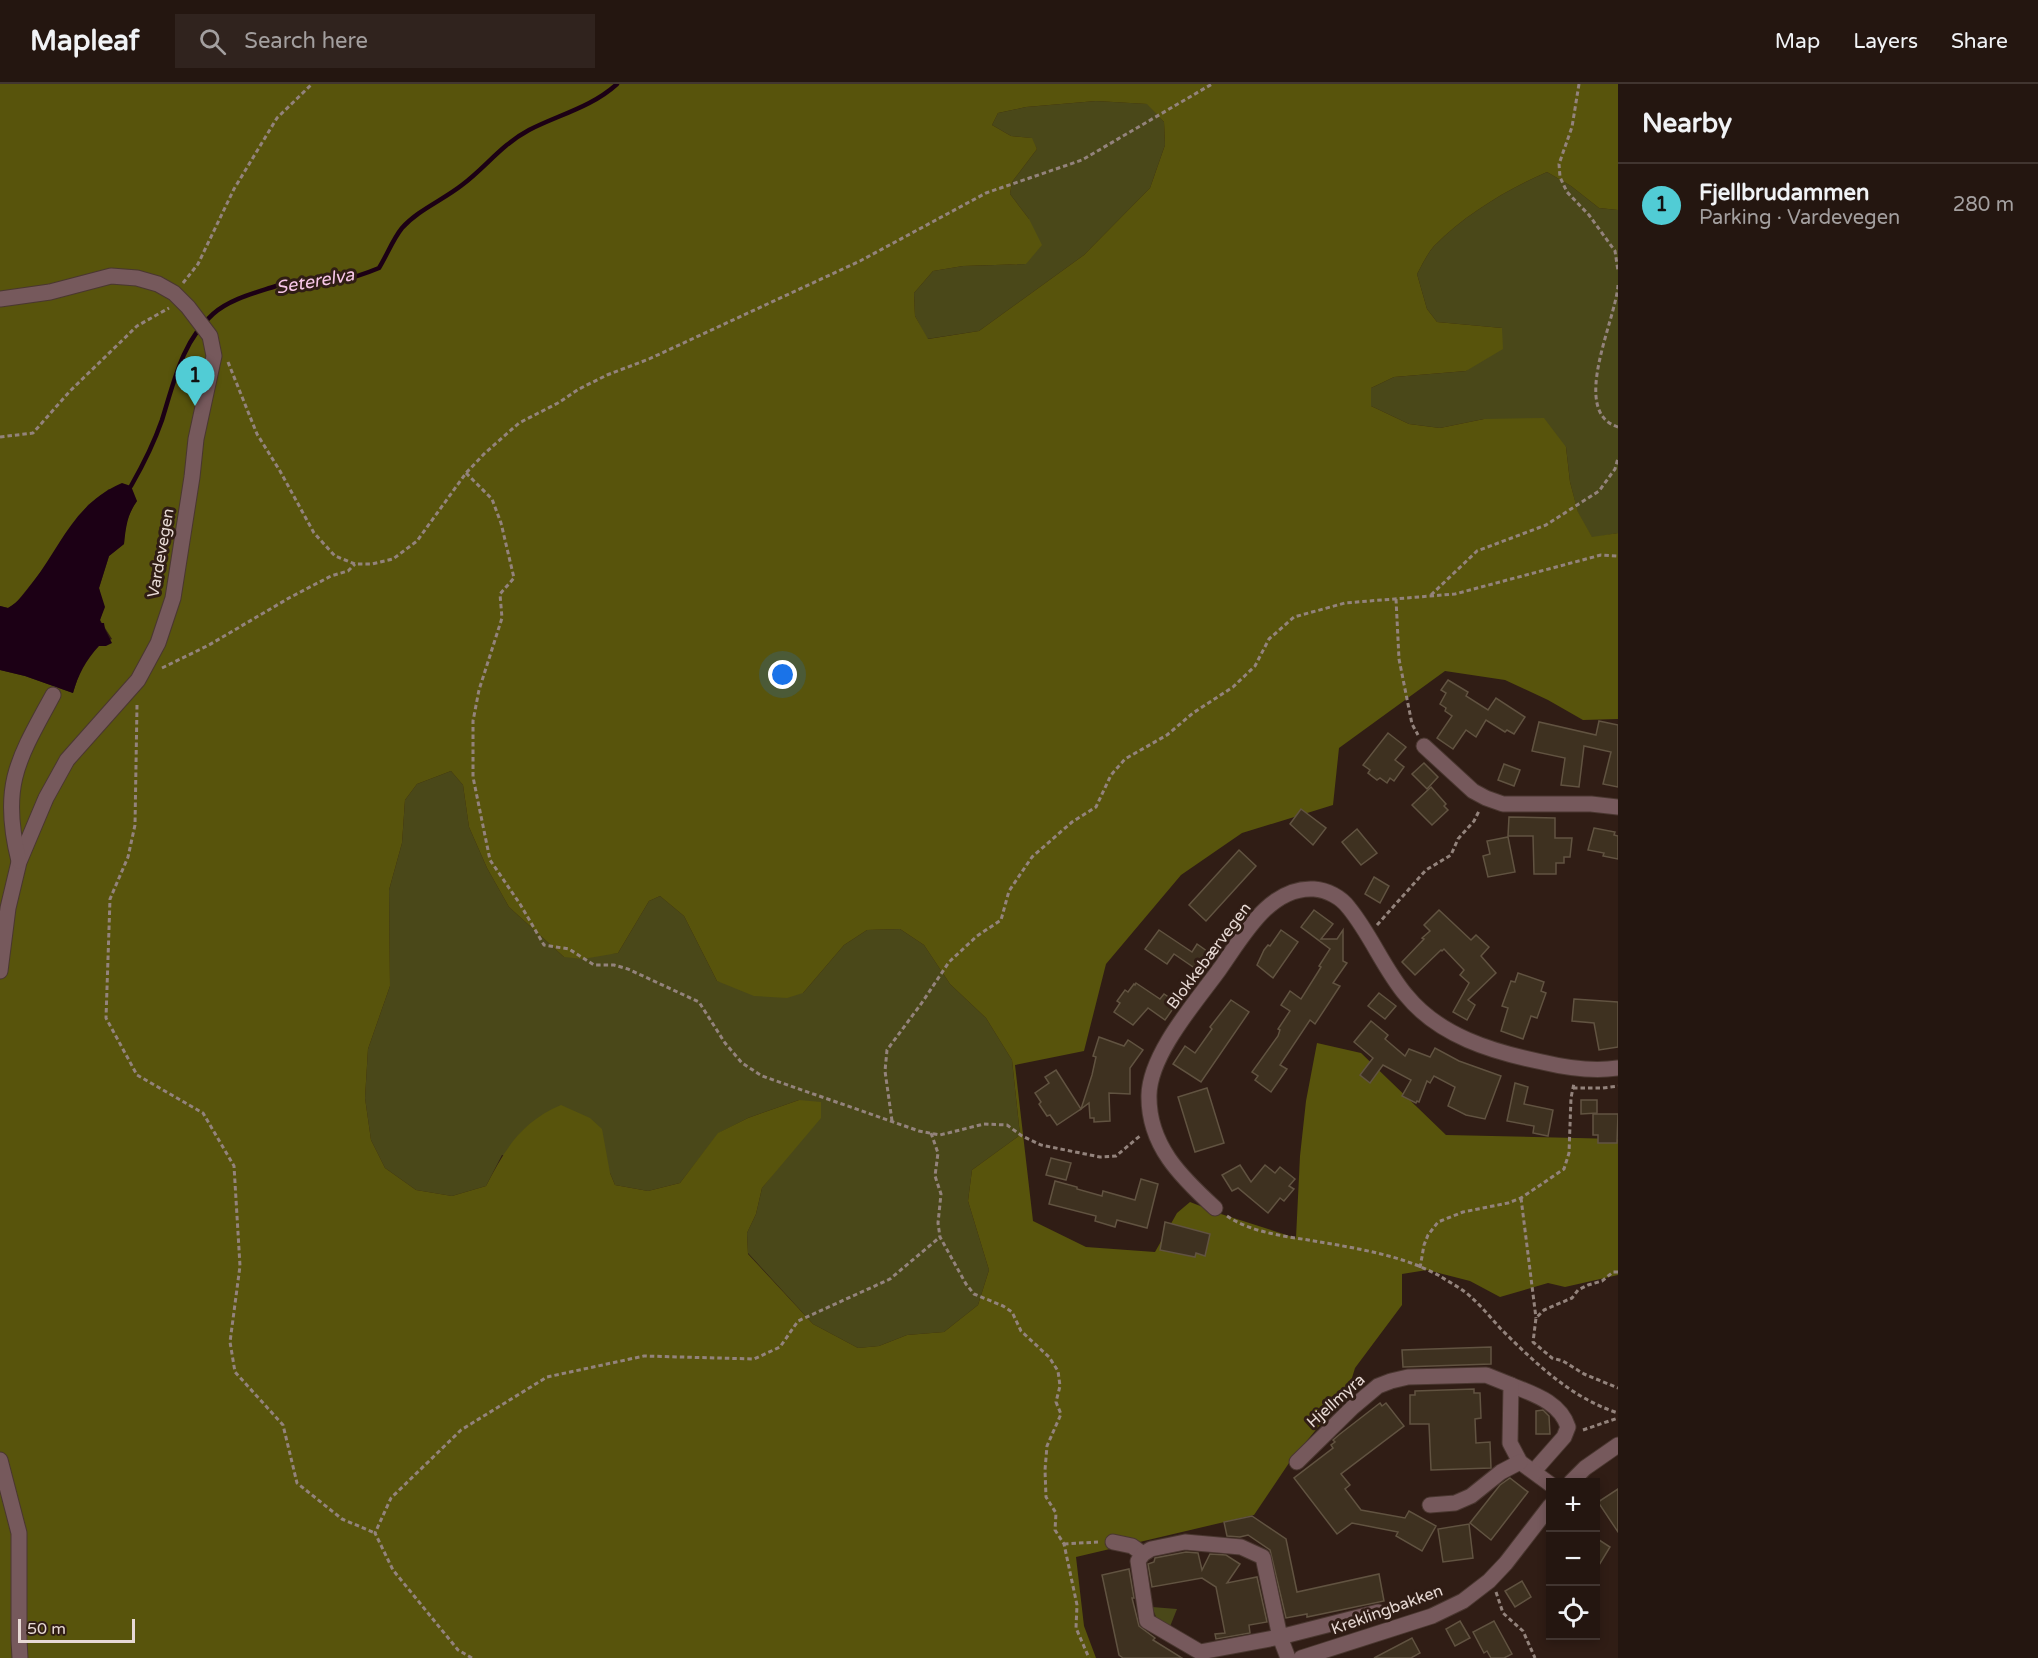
<!DOCTYPE html>
<html lang="en">
<head>
<meta charset="utf-8">
<style>
  body { margin:0; font-family:"Varela Round",sans-serif; background:#30231e; color:#f1f3f6 }
  .controls { position:absolute; right:18px; bottom:18px; display:grid; overflow:hidden; border-radius:0px; box-shadow:0 3px 9px #0003 }
  .controls button { width:54px; height:54px; display:grid; place-items:center; padding:0; border:0; border-bottom:2px solid #413530; background:#241610; color:#f1f3f6; font:30px sans-serif }
  .scale { position:absolute; left:18px; bottom:15px; width:117px; box-sizing:border-box; padding-left:6px; border:3px solid #e7d9d4; border-top:0; font-size:16px; line-height:21px; white-space:nowrap; color:#e7d9d4; -webkit-text-stroke:4px #301d15; paint-order:stroke }
  .you { position:absolute; left:783px; top:591px; width:21px; height:21px; margin:-15px; border:4px solid #fff; border-radius:50%; background:#1a73e8; box-shadow:0 0 0 9px #1a73e833 }
  .badge { display:grid; place-items:center; width:39px; height:39px; border-radius:50%; background:#51ccd5; color:#111; font-size:20px; font-weight:700 }
  .pin { position:absolute; translate:-50% -50px; filter:drop-shadow(0 2px 3px #0008) }
  .pin::after { content:''; position:absolute; top:32px; width:21px; height:18px; background:inherit; clip-path:polygon(0 0,100% 0,50% 100%) }
  .list { margin:0; padding:0; list-style:none }
  h2 { display:flex; justify-content:space-between; align-items:center; height:78px; margin:0; padding:0 24px; font-size:26px }
  h2 small { font-size:20px; font-weight:400; color:#a39f9f }
  .list li { display:grid; grid-template-columns:39px 1fr auto; gap:18px; align-items:center; box-sizing:border-box; height:84px; padding:0 24px; border-top:2px solid #413530 }
  .list b { display:block; font-size:22px; white-space:nowrap }
  .list p { margin:0; font-size:20px; white-space:nowrap; color:#a39f9f }
  .list em { font-size:20px; font-style:normal; color:#a39f9f }
  .icon { flex:none; width:33px; height:33px; fill:none; stroke:currentColor; stroke-width:2; stroke-linecap:round; stroke-linejoin:round }
  .map { position:relative; flex:none; width:1618px; height:1574px; overflow:hidden }
  header { display:flex; align-items:center; gap:36px; box-sizing:border-box; height:84px; padding:0 30px; background:#241610; border-bottom:2px solid #413530 }
  header strong { font-size:28px }
  nav { display:flex; gap:33px; margin-inline-start:auto; font-size:21px }
  .search { width:420px; height:54px; background:#30231e; display:flex; align-items:center; gap:15px; box-sizing:border-box; padding:0 21px; border-radius:0px; color:#a39f9f; font-size:22px }
  main { display:flex }
  aside { flex:1; background:#241610 }
  .map>svg:first-child { display:block }
  .green { fill:#4a4819 }
  .forest { fill:#58540c; fill-rule:evenodd }
  .water { fill:#1c0015 }
  .lines { fill:none; stroke-linecap:round; stroke-linejoin:round }
  .stream { stroke:#1c0015; stroke-width:4.5 }
  .building { fill:#3e3120; stroke:#615341; stroke-width:1.5 }
  .minor-casing { stroke:#4a3730; stroke-width:17 }
  .path { stroke:#93837c; stroke-width:3; stroke-dasharray:4.5 3; stroke-linecap:butt }
  .minor { stroke:#76595c; stroke-width:15 }
  .labels { text-anchor:middle; dominant-baseline:central; stroke-width:6; stroke-linejoin:round; paint-order:stroke }
  .street-label { font-size:16px; fill:#e7d9d4; stroke:#301d15 }
  .water-label { font-size:18px; font-style:italic; fill:#f7c6e7; stroke:#301d15 }
</style>
</head>
<body>
<header>
<strong>Mapleaf</strong>
<div class="search"><svg class="icon" aria-label="search" viewBox="0 0 24 24"><circle cx="10" cy="10" r="6"/><path d="M15 15l6 6"/></svg>Search here</div>
<nav><a>Map</a><a>Layers</a><a>Share</a></nav>
</header>
<main>
<div class="map">
<svg width="1618" height="1574" viewBox="0 0 1618 1574">
  <rect width="100%" height="100%" fill="#301d15"/>
  <g class="green">
    <polygon points="1096,17 1148,20 1164,38 1165,61 1150,104 1084,171 979,247 927,255 915,232 914,209 933,187 963,182 1026,180 1029,135 1010,110 1012,98 1037,65 1031,54 1011,52 992,41 998,29 1026,23"/>
    <path d="M 1547,88 L 1571,102 L 1599,124 L 1618,126 L 1618,449 L 1592,454 L 1578,429 L 1570,398 L 1566,363 L 1484,335 L 1440,344 L 1409,340 L 1371,322 L 1371,304 L 1394,293 L 1466,287 L 1502,244 L 1437,238 L 1427,225 L 1417,190 C 1422,181 1427,170 1434,162 C 1466,130 1506,106 1547,88 Z"/>
    <polygon points="451,687 463,701 469,743 487,784 509,823 564,873 618,869 649,817 660,812 684,832 717,897 803,909 844,861 867,846 900,845 924,861 950,900 986,934 1012,976 1020,1051 972,1086 968,1117 989,1186 978,1221 944,1248 907,1251 879,1262 858,1264 813,1240 748,1169 747,1149 756,1130 762,1104 789,1070 799,1016 748,1034 719,1049 680,1099 648,1107 615,1101 610,1089 502,1071 486,1102 452,1112 416,1106 385,1084 371,1056 365,1014 368,965 390,902 389,806 402,759 405,716 417,700"/>
    <polygon points="1152,1523 1177,1525 1169,1545 1156,1533"/>
  </g>
  <path class="forest" d="M 0,0 L 1618,0 L 1618,126 L 1599,124 L 1571,102 L 1547,88 C 1506,106 1466,130 1434,162 C 1427,170 1422,181 1417,190 L 1427,225 L 1437,238 L 1502,244 L 1503,265 L 1466,287 L 1394,293 L 1371,304 L 1371,322 L 1409,340 L 1440,344 L 1484,335 L 1544,334 L 1566,363 L 1570,398 L 1578,428 L 1592,453 L 1618,449 L 1618,635 L 1583,636 L 1548,616 L 1505,596 L 1445,587 L 1339,664 L 1333,721 L 1242,749 L 1181,791 L 1106,880 L 1084,967 L 1015,981 L 1033,1137 L 1086,1163 L 1155,1168 L 1177,1129 L 1190,1118 L 1221,1130 L 1296,1154 L 1300,1072 L 1306,1017 L 1317,959 L 1361,969 L 1446,1051 L 1618,1055 L 1618,1191 L 1565,1203 L 1548,1199 L 1500,1213 L 1470,1197 L 1427,1186 L 1402,1190 L 1402,1221 L 1355,1284 L 1348,1307 L 1291,1376 L 1254,1431 L 1076,1473 L 1084,1542 L 1096,1574 L 0,1574 L 0,586 L 25,592 L 73,609 C 78,594 84,571 98,562 C 102,559 108,557 112,555 L 100,536 L 103,526 L 99,504 L 109,472 L 124,460 C 125,443 127,431 137,417 L 109,405 L 88,421 L 44,484 L 16,519 L 8,524 L 0,522 ZM 1096,17 L 1147,20 L 1164,38 L 1165,61 L 1150,104 L 1084,171 L 979,247 L 928,255 L 915,232 L 914,209 L 933,187 L 963,182 L 1026,180 L 1042,161 L 1029,135 L 1010,110 L 1012,98 L 1037,65 L 1032,54 L 1011,52 L 992,41 L 998,29 L 1026,23 ZM 451,687 L 463,701 L 469,743 L 487,784 L 509,823 L 564,873 L 583,875 L 618,869 L 649,817 L 660,812 L 684,832 L 717,897 L 754,912 L 787,914 L 803,909 L 844,861 L 867,846 L 900,845 L 924,861 L 950,900 L 986,934 L 1012,976 L 1020,1051 L 972,1086 L 968,1117 L 989,1186 L 978,1221 L 944,1248 L 907,1251 L 879,1262 L 858,1264 L 813,1240 L 748,1170 L 747,1149 L 756,1130 L 762,1104 L 821,1034 L 821,1018 L 799,1016 L 748,1034 L 718,1049 L 680,1099 L 648,1107 L 615,1101 L 610,1089 L 602,1045 L 590,1034 L 561,1021 C 521,1038 505,1065 486,1102 L 452,1112 L 416,1106 L 385,1084 L 371,1056 L 365,1014 L 368,965 L 390,902 L 389,806 L 402,759 L 405,716 L 417,700 Z"/>
  <path class="water" d="M 122,399 L 131,402 L 137,417 C 127,431 126,443 124,460 L 109,472 L 99,504 L 105,523 L 100,536 L 101,539 L 104,539 L 105,545 L 112,559 L 106,562 L 99,562 C 86,576 78,591 73,609 L 25,592 L 0,586 L 0,522 L 8,524 C 19,518 25,508 33,498 C 63,459 73,421 122,399 Z"/>
  <g class="lines">
    <path class="stream" d="M 131,402 C 143,381 154,359 162,336 C 174,298 182,257 213,230 C 230,215 255,209 276,202 C 297,196 319,200 340,196 C 354,194 367,189 379,184 C 387,171 393,155 402,144 C 418,126 443,116 462,101 C 486,83 501,61 529,46 C 558,31 592,23 617,0"/>
  </g>
  <g class="building">
    <polygon points="1448,596 1468,608 1466,612 1488,626 1496,614 1525,633 1514,650 1507,646 1505,648 1486,636 1476,653 1466,646 1453,665 1437,654 1452,632 1445,627 1446,624 1440,620 1446,609 1441,606"/>
    <polygon points="1599,637 1618,641 1618,703 1603,700 1611,668 1584,662 1579,703 1561,701 1565,674 1532,667 1539,638 1596,651"/>
    <polygon points="1388,649 1406,663 1395,676 1404,683 1394,697 1390,694 1387,699 1380,694 1377,696 1368,689 1370,686 1363,681"/>
    <polygon points="1424,679 1438,693 1427,705 1412,690"/>
    <polygon points="1504,680 1520,686 1514,702 1498,696"/>
    <polygon points="1431,703 1446,720 1444,722 1448,726 1432,741 1412,721"/>
    <polygon points="1301,725 1326,744 1313,761 1290,740"/>
    <polygon points="1509,733 1555,734 1555,754 1572,754 1570,773 1564,773 1564,779 1556,779 1556,790 1534,790 1533,752 1508,752"/>
    <polygon points="1594,744 1615,748 1614,751 1618,752 1618,775 1603,772 1604,769 1588,766"/>
    <polygon points="1357,745 1377,769 1361,781 1342,758"/>
    <polygon points="1508,753 1515,788 1488,793 1483,772 1490,770 1487,757"/>
    <polygon points="1239,766 1256,782 1206,837 1189,821"/>
    <polygon points="1374,793 1389,802 1380,819 1365,810"/>
    <polygon points="1314,826 1333,840 1321,855 1337,855 1343,846 1343,877 1347,879 1333,899 1340,902 1315,940 1310,936 1280,981 1287,985 1271,1008 1255,996 1258,992 1252,988 1278,952 1280,946 1278,945 1290,927 1281,921 1290,907 1301,915 1318,888 1321,883 1319,882 1330,865 1301,843"/>
    <polygon points="1439,826 1471,856 1476,851 1489,863 1481,872 1496,889 1468,916 1475,921 1467,936 1453,928 1469,899 1460,891 1464,886 1444,865 1442,867 1441,866 1415,891 1402,878 1424,855 1422,854 1430,847 1424,841"/>
    <polygon points="1159,846 1192,868 1197,860 1211,870 1199,887 1174,870 1167,880 1145,865"/>
    <polygon points="1281,846 1298,858 1273,894 1257,881 1264,866 1268,861 1270,862"/>
    <polygon points="1518,889 1544,898 1541,907 1546,909 1537,934 1531,932 1523,955 1501,947 1508,924 1502,922 1511,897 1515,898"/>
    <polygon points="1136,899 1160,915 1164,910 1177,919 1165,936 1148,924 1133,941 1114,928 1120,919 1117,917 1125,906 1128,908 1134,900 1135,901"/>
    <polygon points="1379,909 1396,922 1385,935 1368,922"/>
    <polygon points="1574,915 1618,918 1618,963 1599,966 1594,939 1572,937"/>
    <polygon points="1231,916 1249,928 1201,998 1173,980 1185,962 1195,969 1212,945 1210,943"/>
    <polygon points="1371,937 1388,951 1385,955 1405,972 1409,965 1430,973 1435,964 1459,977 1501,992 1485,1035 1466,1031 1448,1022 1455,1003 1434,992 1430,999 1427,997 1419,1018 1417,1017 1416,1019 1402,1012 1411,996 1383,981 1370,999 1360,991 1373,974 1354,958"/>
    <polygon points="1099,953 1124,962 1128,956 1143,966 1130,984 1130,1010 1109,1009 1110,1037 1094,1038 1094,1034 1090,1034 1089,1019 1081,1025 1092,991 1096,973 1093,972"/>
    <polygon points="1056,986 1081,1025 1057,1041 1050,1031 1047,1032 1039,1020 1041,1018 1035,1009 1049,999 1045,993"/>
    <polygon points="1515,999 1528,1003 1524,1020 1553,1026 1548,1052 1533,1049 1534,1042 1507,1037"/>
    <polygon points="1207,1004 1224,1059 1195,1068 1178,1013"/>
    <polygon points="1581,1016 1597,1016 1597,1029 1581,1030"/>
    <polygon points="1593,1030 1618,1030 1617,1059 1598,1059 1598,1051 1593,1051"/>
    <polygon points="1051,1074 1071,1079 1066,1096 1046,1091"/>
    <polygon points="1240,1081 1251,1098 1265,1081 1275,1089 1280,1083 1295,1095 1289,1102 1294,1105 1284,1117 1280,1114 1268,1129 1238,1104 1232,1107 1222,1091"/>
    <polygon points="1141,1095 1158,1100 1147,1144 1117,1136 1115,1143 1095,1137 1096,1132 1049,1120 1055,1097 1077,1103 1077,1105 1102,1112 1103,1107 1135,1116"/>
    <polygon points="1165,1138 1210,1150 1205,1172 1196,1169 1195,1173 1160,1166"/>
    <polygon points="1491,1263 1491,1280 1403,1283 1402,1266"/>
    <polygon points="1474,1305 1474,1309 1480,1309 1481,1334 1475,1335 1476,1359 1490,1358 1491,1384 1431,1386 1429,1340 1410,1340 1410,1311 1415,1311 1415,1307"/>
    <polygon points="1380,1319 1382,1322 1386,1319 1404,1342 1341,1390 1350,1401 1345,1405 1361,1426 1405,1434 1409,1427 1436,1442 1422,1467 1396,1452 1398,1448 1352,1439 1337,1450 1294,1394 1333,1364 1331,1361 1335,1358 1333,1356 1340,1350"/>
    <polygon points="1543,1326 1549,1332 1550,1350 1536,1350 1536,1327"/>
    <polygon points="1510,1394 1528,1408 1491,1456 1470,1439 1500,1401"/>
    <polygon points="1618,1405 1618,1448 1598,1418"/>
    <polygon points="1252,1432 1286,1455 1297,1508 1379,1490 1384,1517 1307,1533 1307,1530 1286,1534 1270,1466 1248,1451 1240,1453 1227,1452 1224,1438"/>
    <polygon points="1469,1440 1473,1474 1443,1478 1438,1445"/>
    <polygon points="1596,1454 1610,1463 1596,1486"/>
    <polygon points="1186,1468 1198,1469 1202,1486 1210,1470 1226,1471 1240,1480 1227,1499 1257,1493 1267,1538 1249,1541 1250,1549 1216,1555 1215,1550 1225,1549 1216,1503 1202,1494 1152,1503 1148,1480 1154,1478 1155,1474"/>
    <polygon points="1129,1485 1134,1514 1132,1514 1139,1542 1155,1554 1153,1556 1182,1574 1123,1574 1119,1571 1102,1491"/>
    <polygon points="1522,1497 1531,1513 1515,1523 1505,1507"/>
    <polygon points="1460,1537 1470,1554 1455,1562 1446,1545"/>
    <polygon points="1494,1537 1512,1570 1504,1574 1491,1574 1487,1567 1484,1569 1473,1548"/>
    <polygon points="1412,1554 1420,1569 1411,1574 1374,1574"/>
  </g>
  <g class="lines">
    <defs>
      <g id="minor">
        <polyline points="0,215 50,208 111,192 137,194 158,200 174,209 188,223 210,252 214,272 196,355 192,393 173,514 158,559 138,596 67,676 46,714 19,778 8,824 0,887"/>
        <polyline points="1424,662 1473,707 1486,714 1503,720 1591,720 1618,723"/>
        <path d="M 19,777 C 0,702 18,675 53,611"/>
        <path d="M 1215,1124 C 1181,1093 1148,1061 1149,1011 C 1150,970 1195,919 1219,886 C 1242,854 1269,802 1314,805 C 1327,806 1341,813 1349,824 C 1371,851 1384,885 1406,911 C 1439,952 1493,968 1542,978 C 1567,984 1592,988 1618,984"/>
        <path d="M 1511,1301 C 1533,1310 1560,1318 1568,1343 L 1564,1353 L 1534,1387"/>
        <polyline points="0,1376 19,1449 19,1556 20,1574"/>
        <polyline points="1297,1378 1353,1323 1378,1302 1391,1297 1408,1293 1486,1291 1511,1301 1510,1359 1520,1378 1550,1400"/>
        <polyline points="1571,1398 1585,1384 1618,1361"/>
        <polyline points="1430,1421 1455,1419 1471,1412 1501,1388 1520,1378"/>
        <polyline points="1113,1458 1132,1462 1143,1470"/>
        <polyline points="1288,1574 1280,1553 1263,1473 1241,1463 1185,1458 1151,1465 1143,1470 1138,1477 1147,1537 1200,1568 1280,1553 1378,1528"/>
        <polyline points="1301,1574 1432,1532 1463,1517 1489,1497 1506,1479 1550,1422"/>
      </g>
    </defs>
    <use href="#minor" class="minor-casing"/>
    <g class="path">
      <polyline points="1579,0 1572,43 1559,80 1560,93 1567,108 1589,131 1615,167 1618,187"/>
      <polyline points="183,199 198,180 234,105 277,34 312,0"/>
      <path d="M 1618,201 C 1616,236 1569,328 1618,343"/>
      <polyline points="228,278 257,350 280,387 314,449 335,472 355,480 372,480 393,475 417,457 466,389 485,369 519,339 558,319 579,305 607,291 649,275 860,177 986,109 1082,76 1212,0"/>
      <polyline points="0,353 33,349 70,307 137,242 169,224"/>
      <polyline points="466,389 492,415 501,439 514,494 500,510 502,534 479,606 473,637 473,693 490,776 520,820 544,861 569,865 594,881 614,881 628,885 699,918 725,959 742,979 762,992 919,1047 940,1051 984,1040 1007,1041 1022,1052 1041,1061 1100,1073 1116,1072 1141,1051"/>
      <polyline points="1431,511 1477,467 1546,441 1599,407 1615,385 1618,374"/>
      <polyline points="1396,515 1399,575 1412,640 1418,651"/>
      <polyline points="162,584 209,561 289,514 331,492 348,487 355,480"/>
      <polyline points="137,621 135,741 128,773 110,815 106,934 137,991 203,1029 234,1082 240,1182 230,1258 235,1288 283,1341 297,1399 342,1435 375,1449"/>
      <polyline points="1377,841 1426,786 1451,771 1458,755 1474,737 1479,727"/>
      <polyline points="1573,1004 1603,1004 1618,1002"/>
      <polyline points="892,1037 885,987 887,966 921,920 949,878 977,852 1001,836 1009,807 1032,773 1072,738 1096,723 1111,691 1125,675 1167,651 1193,629 1233,603 1255,582 1269,555 1294,533 1345,519 1455,510 1601,471 1618,472"/>
      <polyline points="931,1049 938,1069 935,1092 941,1110 938,1139 940,1153 966,1200 974,1210 1003,1222 1012,1228 1021,1247 1049,1273 1058,1287 1060,1302 1056,1318 1061,1330 1047,1362 1045,1386 1046,1413 1056,1429 1055,1446 1064,1460 1077,1521 1076,1544 1089,1574"/>
      <polyline points="1521,1114 1536,1234"/>
      <path d="M 1227,1132 C 1252,1149 1285,1152 1314,1157 C 1355,1164 1401,1171 1438,1191 C 1449,1198 1463,1205 1472,1214 C 1482,1223 1491,1234 1500,1244 C 1534,1278 1571,1314 1618,1329"/>
      <polyline points="1420,1184 1424,1161 1428,1151 1438,1138 1463,1128 1508,1119 1521,1114 1564,1085 1569,1069 1571,1014 1574,999"/>
      <polyline points="1618,1188 1613,1188 1602,1197 1588,1201 1578,1206 1572,1214 1544,1226 1536,1234 1533,1258 1552,1274 1563,1277 1584,1290 1618,1304"/>
      <polyline points="1583,1346 1618,1334"/>
      <polyline points="1064,1460 1098,1458"/>
      <polyline points="1496,1508 1503,1529 1523,1547 1535,1574"/>
      <polyline points="472,1574 458,1566 393,1486 375,1449 391,1414 461,1346 547,1293 644,1272 754,1275 780,1263 798,1237 890,1195 940,1153"/>
    </g>
    <use href="#minor" class="minor"/>
  </g>
  <g class="labels">
    <g class="street-label">
      <text transform="translate(161 469) rotate(-80)">Vardevegen</text>
      <text transform="translate(1209 872) rotate(-53)">Blokkebærvegen</text>
      <text transform="translate(1336 1317) rotate(-42)">Hjellmyra</text>
      <text transform="translate(1387 1526) rotate(-20)">Kreklingbakken</text>
    </g>
    <g class="water-label">
      <text transform="translate(315 197) rotate(-10)">Seterelva</text>
    </g>
  </g>
</svg>
<div class="controls">
<button>+</button>
<button>−</button>
<button><svg class="icon" aria-label="locate" viewBox="0 0 24 24"><circle cx="12" cy="12" r="6"/><path d="M12 2v4M12 18v4M2 12h4M18 12h4"/></svg></button>
</div>
<div class="scale">50 m</div>
<div class="you"></div>
<div class="pin badge" style="left:195px;top:322px">1</div>
</div>
<aside>
<h2>Nearby<small></small></h2>
<ul class="list">
<li><span class="badge">1</span><div><b>Fjellbrudammen</b><p>Parking · Vardevegen</p></div><em>280 m</em></li>
</ul>
</aside>
</main>
</body>
</html>
